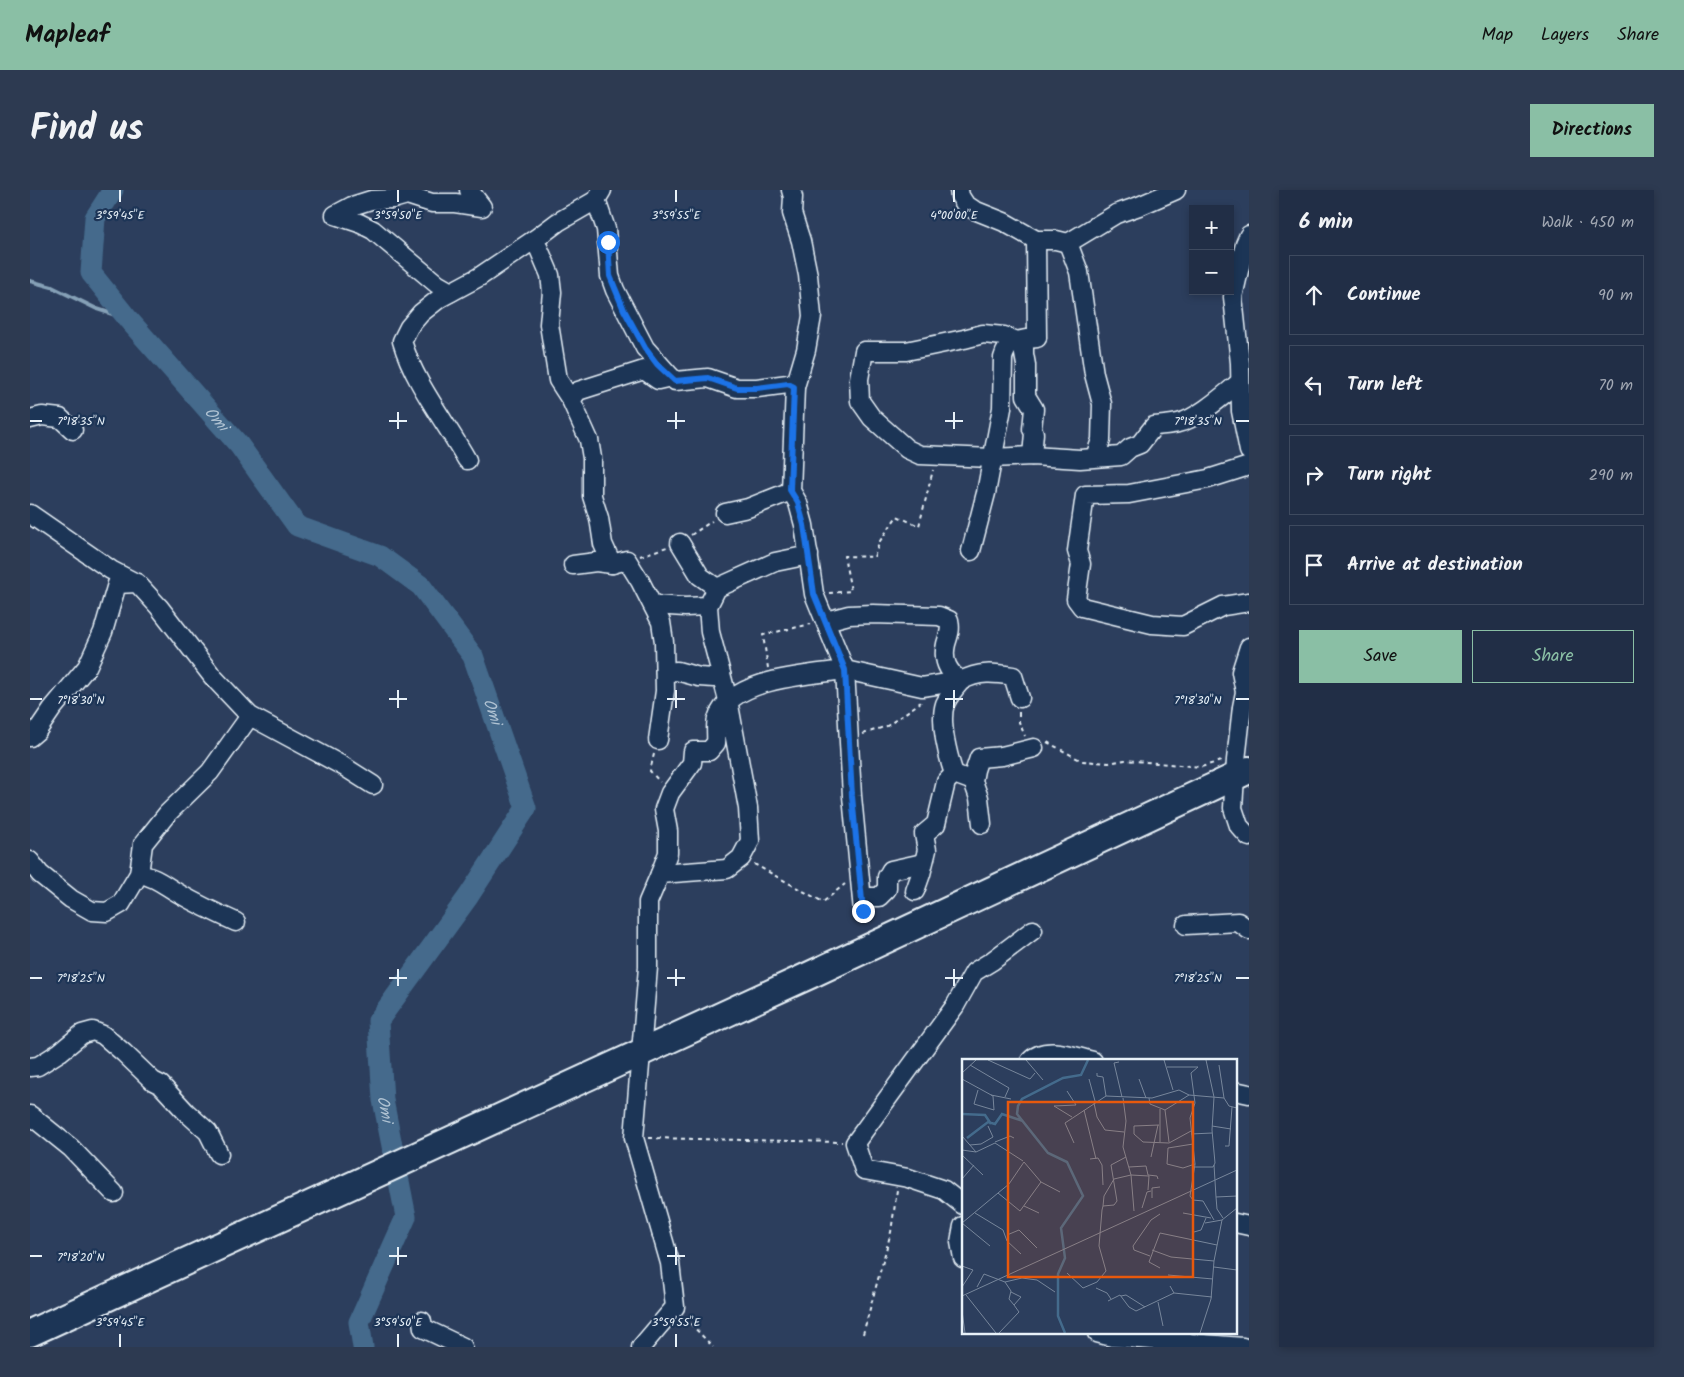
<!DOCTYPE html>
<html lang="en">
<head>
<meta charset="utf-8">
<style>
  body { margin:0; font-family:Kalam,sans-serif; background:#2d3a51; color:#f1f3f6 }
  .controls { position:absolute; right:15px; top:15px; display:grid; overflow:hidden; border-radius:0px; box-shadow:0 2px 8px #0003 }
  .controls button { width:45px; height:45px; display:grid; place-items:center; padding:0; border:0; border-bottom:1px solid #3e4a5f; background:#212e46; color:#f1f3f6; font:25px sans-serif }
  .stop { position:absolute; width:15px; height:15px; margin:-11px; border:4px solid #1a73e8; border-radius:50%; background:#fff }
  .stop.end { background:#1a73e8; border-color:#fff; box-shadow:0 1px 5px #0008 }
  .list { margin:0; padding:0; list-style:none }
  h2 { display:flex; justify-content:space-between; align-items:center; height:65px; margin:0; padding:0 20px; font-size:21px }
  h2 small { font-size:16px; font-weight:400; color:#a2a8b3 }
  .list li { display:grid; grid-template-columns:32px 1fr auto; gap:15px; align-items:center; box-sizing:border-box; height:80px; margin:0 10px 10px; padding:0 10px; border:1px solid #3e4a5f; border-radius:0px }
  .list b { display:block; font-size:19px; white-space:nowrap }
  .list em { font-size:16px; font-style:normal; color:#a2a8b3 }
  .actions { display:flex; gap:10px; padding:15px 20px }
  .actions a { flex:1; padding:11px 0; border:1px solid #8abfa5; border-radius:0px; text-align:center; font-size:18px; color:#8abfa5 }
  .actions .main { background:#8abfa5; color:#111 }
  .icon { flex:none; width:28px; height:28px; fill:none; stroke:currentColor; stroke-width:2; stroke-linecap:round; stroke-linejoin:round }
  .map { position:relative; flex:none; width:1219px; height:1157px; overflow:hidden; border-radius:0px }
  header { display:flex; align-items:center; gap:30px; box-sizing:border-box; height:70px; padding:0 25px; background:#8abfa5; color:#111 }
  header strong { font-size:24px }
  nav { display:flex; gap:28px; margin-inline-start:auto; font-size:18px }
  .intro { display:flex; align-items:center; justify-content:space-between; box-sizing:border-box; height:120px; padding:0 30px }
  h1 { margin:0; font-size:35px }
  .button { padding:12px 22px; border-radius:0px; background:#8abfa5; color:#111; font-size:18px; font-weight:700 }
  main { display:flex; gap:30px; padding:0 30px }
  aside { flex:1; background:#212e46; border-radius:0px; box-shadow:0 2px 8px #0003 }
  .map>svg:first-child { display:block }
  .lines { fill:none; stroke-linecap:round; stroke-linejoin:round }
  .stream { stroke:#86a1b7; stroke-width:4 }
  .river { stroke:#446b8c; stroke-width:21 }
  .minor-casing { stroke:#e8f1f8; stroke-width:21 }
  .highway-casing { stroke:#e8f1f8; stroke-width:30 }
  .path { stroke:#e8f1f8; stroke-width:2; stroke-dasharray:4 4; stroke-linecap:butt }
  .minor { stroke:#1d3557; stroke-width:18 }
  .highway { stroke:#1d3557; stroke-width:26 }
  .route { stroke:#1a73e8; stroke-width:6 }
  .ticks { fill:none; stroke:#e8f1f8; stroke-width:2 }
  .labels { text-anchor:middle; dominant-baseline:central; stroke-width:4.5; stroke-linejoin:round; paint-order:stroke }
  .water-label { font-size:16px; font-style:italic; fill:#afc2d2; stroke:#1d3557 }
  .inset-river { fill:none; stroke:#446b8c; stroke-width:2.5 }
  .inset-road { fill:none; stroke:#77869b; stroke-width:1 }
  .view { fill:#e8590c; fill-opacity:0.15; stroke:#e8590c; stroke-width:2.5 }
  .inset-edge { fill:none; stroke:#e8f1f8; stroke-width:2.5 }
  .ticks-label { font-size:12px; text-anchor:middle; fill:#e8f1f8; stroke:#1d3557; stroke-width:4.5; stroke-linejoin:round; paint-order:stroke }
</style>
</head>
<body>
<header>
<strong>Mapleaf</strong>
<nav><a>Map</a><a>Layers</a><a>Share</a></nav>
</header>
<div class="intro"><h1>Find us</h1><a class="button">Directions</a></div>
<main>
<div class="map">
<svg width="1219" height="1157" viewBox="0 0 1219 1157">
  <rect width="100%" height="100%" fill="#2c3e5d"/>
  <filter id="ink" filterUnits="userSpaceOnUse"><feTurbulence type="fractalNoise" baseFrequency=".02" numOctaves="2"/><feDisplacementMap in="SourceGraphic" scale="10" xChannelSelector="R" yChannelSelector="G"/><feConvolveMatrix kernelMatrix="1 2 1 2 8 2 1 2 1" color-interpolation-filters="sRGB"/></filter>
  <g filter="url(#ink)">
    <g class="lines">
      <polyline class="stream" points="0,91 22,97 67,119 98,129"/>
      <path class="river" id="s1" d="M 83,0 L 65,28 L 61,83 L 98,129 L 209,255 L 267,336 L 350,366 L 391,396 L 443,466 L 496,618 L 438,707 L 348,831 L 353,910 L 376,1027 L 329,1132 L 333,1157"/>
      <defs>
        <g id="minor">
          <polyline points="929,0 930,6 935,14 944,20 974,32 1006,50 1026,50 1038,53 1086,24 1109,16 1146,0"/>
          <polyline points="566,10 576,39 580,86 585,100 615,158 641,187 645,191 678,188 707,198 727,198 758,194 765,197"/>
          <polyline points="1219,45 1215,54 1203,107 1210,173 1211,221 1219,261"/>
          <polyline points="503,51 509,59 520,85 522,102 519,134 528,190 541,210 559,250 562,268 562,306 569,328 573,354 582,374"/>
          <polyline points="1038,53 1049,82 1064,184 1072,214 1071,250 1065,267"/>
          <polyline points="421,102 407,94 343,40 329,33 305,25 322,16 341,10 363,9 377,5 402,13 425,13 452,17 439,0"/>
          <polyline points="994,150 994,164 996,175 996,206 1004,219 1002,239 1004,243 1002,266"/>
          <path d="M 987,151 L 974,146 L 953,144 L 934,149 L 876,161 L 834,161 L 829,189 L 830,211 L 842,228 L 877,259 L 890,265 L 962,268 L 1002,266 L 1050,269 L 1091,266 L 1100,258 L 1110,254 L 1124,236 C 1132,235 1140,235 1148,233 C 1167,229 1194,205 1210,192"/>
          <polyline points="541,210 548,201 614,180 628,190 641,187"/>
          <polyline points="0,229 12,226 30,228 43,240"/>
          <path d="M 437,270 C 416,232 384,193 372,151 L 379,137 L 391,123 L 410,108 L 449,87 L 508,47 L 528,32 L 566,10 L 572,0"/>
          <polyline points="1219,276 1178,289 1099,304 1055,305 1047,361 1051,374 1046,409 1052,417 1122,434 1153,436 1193,416 1219,412"/>
          <polyline points="695,323 718,318 761,301"/>
          <polyline points="0,324 81,380 106,393"/>
          <polyline points="650,353 670,386 687,398"/>
          <path d="M 941,361 L 956,303 L 972,218 L 973,168 C 978,149 990,150 1007,148 L 1007,146 L 1006,50"/>
          <polyline points="543,375 566,372 582,374 597,370 610,391 631,432 634,452 635,501 628,550"/>
          <polyline points="623,415 655,417 678,416"/>
          <path d="M 796,431 L 819,425 L 843,424 L 909,426 L 919,430 C 921,440 919,444 916,454 C 912,471 918,482 931,491 C 949,481 964,483 983,486 L 990,508"/>
          <polyline points="1219,457 1211,482 1215,502 1212,517 1206,570 1203,618 1209,636 1219,647"/>
          <polyline points="635,482 647,481 669,487 684,488 691,484"/>
          <polyline points="0,547 7,541 22,519 57,477 73,442 87,394 107,393 129,417 183,487 220,526 313,576 343,595"/>
          <path d="M 924,584 C 918,566 909,532 915,514 C 919,505 925,498 931,491"/>
          <polyline points="952,634 949,608 943,591 945,580 949,568 972,566 1004,558"/>
          <polyline points="0,671 10,684 41,709 62,721 77,722 91,714 109,684 113,654 137,624 180,582 220,526"/>
          <path d="M 109,684 C 126,687 134,695 148,703 C 167,714 186,723 206,732"/>
          <path d="M 630,684 L 638,663 L 638,641 L 634,619 L 640,603 L 662,573 L 663,561 L 679,561 L 686,553 C 687,546 685,536 687,529 C 700,488 779,485 815,480 L 784,404 L 774,335 L 768,313 L 761,301 L 765,197 L 776,160 L 782,126 L 778,85 L 771,51 L 762,23 L 763,7 L 761,0"/>
          <polyline points="885,701 891,684 897,660 894,644 906,634 916,592 924,584 943,591"/>
          <polyline points="832,707 849,707 857,699 857,687 861,680 893,673"/>
          <polyline points="833,721 822,606 815,480 892,497 931,491"/>
          <polyline points="1156,735 1208,732 1219,740"/>
          <path d="M 1000,871 C 1015,854 1045,867 1063,871"/>
          <polyline points="0,877 8,876 30,862 52,844 63,841 73,845 94,863 123,891 131,895 156,922 178,942 189,964"/>
          <polyline points="1205,901 1219,904"/>
          <polyline points="0,925 41,958 84,1003"/>
          <polyline points="933,1015 914,1000 878,988 834,980 825,953 925,816 944,782 962,771 1003,740"/>
          <polyline points="1205,1033 1219,1036"/>
          <polyline points="933,1036 930,1052 933,1068"/>
          <polyline points="392,1131 393,1138 433,1157"/>
          <polyline points="1067,1143 1082,1147 1213,1157"/>
          <polyline points="611,1157 645,1117 640,1073 604,948 618,777 618,712 630,684 697,679 711,668 720,651 718,618 698,510 680,442 678,416 687,398 745,372 779,365"/>
        </g>
        <polyline id="highway" points="0,1143 780,785 1219,580"/>
      </defs>
      <use href="#minor" class="minor-casing"/>
      <use href="#highway" class="highway-casing"/>
      <g class="path">
        <polyline points="661,345 682,331"/>
        <polyline points="610,366 637,357"/>
        <polyline points="799,403 821,401 814,366 844,367 850,351 867,326 889,336 903,280"/>
        <polyline points="738,478 733,445 781,434"/>
        <polyline points="989,522 989,532 995,546"/>
        <polyline points="833,544 857,536 891,512"/>
        <polyline points="1017,552 1052,571 1079,573 1095,570 1171,577 1191,571"/>
        <polyline points="624,564 620,581 630,592"/>
        <polyline points="724,674 793,712 815,694"/>
        <polyline points="619,948 812,952"/>
        <polyline points="655,1128 683,1157"/>
        <polyline points="833,1144 861,1042 867,1000"/>
      </g>
      <use href="#minor" class="minor"/>
      <use href="#highway" class="highway"/>
    </g>
  </g>
  <g class="lines" filter="url(#ink)">
    <polyline class="route" points="578,52 580,86 594,120 615,158 627,174 645,191 678,188 707,198 727,198 758,194 764,197 760,300 768,313 774,335 784,404 815,480 822,606 833,721"/>
  </g>
  <path class="ticks" d="M 90,0 L 90,12M 368,0 L 368,12M 646,0 L 646,12M 924,0 L 924,12M 368,222 L 368,239M 646,222 L 646,239M 924,222 L 924,239M 0,231 L 12,231M 359,231 L 377,231M 637,231 L 655,231M 915,231 L 933,231M 1206,231 L 1219,231M 368,500 L 368,518M 646,500 L 646,518M 924,500 L 924,518M 0,509 L 12,509M 359,509 L 377,509M 637,509 L 655,509M 915,509 L 933,509M 1206,509 L 1219,509M 368,779 L 368,796M 646,779 L 646,796M 924,779 L 924,796M 0,788 L 12,788M 359,788 L 377,788M 637,788 L 655,788M 915,788 L 933,788M 1206,788 L 1219,788M 368,1057 L 368,1075M 646,1057 L 646,1075M 0,1066 L 12,1066M 359,1066 L 377,1066M 637,1066 L 655,1066M 90,1144 L 90,1157M 368,1144 L 368,1157M 646,1144 L 646,1157"/>
  <g class="labels">
    <g class="water-label">
      <text stroke="none"><textPath href="#s1" startOffset="281">Omi</textPath></text>
      <text stroke="none"><textPath href="#s1" startOffset="700">Omi</textPath></text>
      <text stroke="none"><textPath href="#s1" startOffset="1150">Omi</textPath></text>
    </g>
  </g>
  <g transform="translate(932 869)">
    <rect width="275" height="275" fill="#2c3e5d"/>
    <path class="inset-river" d="M 0,55 L 23,56 L 29,65M 5,79 L 26,63 L 33,65 L 40,55 L 61,62M 103,274 L 96,257 L 96,215 L 103,199 L 99,169 L 121,137 L 105,103 L 86,94 L 55,55 L 56,47 L 60,40 L 101,19 L 119,16 L 126,1"/>
    <path class="inset-road" d="M 26,1 L 68,20 L 73,14M 64,1 L 81,21M 202,1 L 211,31M 157,3 L 152,4 L 160,38M 8,6 L 47,29 L 43,38M 257,6 L 262,39 L 267,47 L 275,49M 205,8 L 236,8 L 229,14 L 233,44 L 228,59 L 233,105 L 228,137 L 231,141 L 241,142 L 252,161M 0,14 L 14,1M 135,14 L 135,17 L 141,18 L 144,37M 0,20 L 31,37 L 32,51 L 12,45 L 16,31M 127,20 L 133,42M 177,20 L 184,39M 105,32 L 114,46 L 92,47 L 110,58M 29,36 L 49,40M 187,39 L 188,45 L 203,51 L 227,36M 132,44 L 135,58 L 143,71 L 162,73M 122,51 L 134,100M 203,51 L 207,83M 197,66 L 172,67 L 172,75 L 181,83 L 207,84 L 229,72M 250,67 L 269,70M 229,75 L 250,74M 0,77 L 14,93M 33,83 L 48,77 L 52,79M 198,83 L 198,50M 112,84 L 103,64 L 144,37 L 190,39 L 217,31 L 227,36 L 262,39M 231,85 L 206,89 L 205,105 L 221,109 L 233,105M 8,86 L 19,85 L 31,78 L 26,67M 263,87 L 267,87 L 270,48M 0,91 L 14,93 L 33,84 L 61,102M 0,96 L 21,116M 189,98 L 196,66M 128,100 L 136,99 L 140,106 L 141,126M 252,106 L 254,138M 167,108 L 184,107 L 186,116 L 195,117 L 196,120M 232,108 L 251,108 L 253,104 L 250,71 L 252,38 L 244,1M 0,120 L 12,106M 36,134 L 47,125 L 62,103 L 79,123 L 98,133M 190,139 L 190,129 L 198,128M 62,147 L 77,154M 141,147 L 142,137 L 152,120 L 169,116 L 161,88 L 164,62 L 161,39M 180,149 L 185,133 L 189,132M 172,152 L 169,116 L 187,117 L 186,131M 13,154 L 41,171 L 45,182 L 59,195M 221,154 L 249,159M 261,159 L 255,150 L 254,138 L 275,137M 0,164 L 36,134 L 58,152 L 79,123M 0,164 L 28,187M 243,164 L 260,161M 232,173 L 239,171 L 244,159M 45,176 L 57,171 L 75,189M 190,191 L 209,198 L 252,202M 188,197 L 172,191 L 171,187 L 189,161 L 198,155M 0,207 L 11,211 L 0,228M 252,208 L 275,211M 198,209 L 187,203 L 198,174 L 255,186M 105,214 L 121,229 L 135,223 L 144,212 L 137,187 L 140,151 L 141,147 L 152,146 L 155,142 L 149,106 L 164,98M 206,216 L 251,220M 43,223 L 60,219 L 75,221 L 93,233M 208,227 L 212,234 L 250,238M 15,228 L 22,215 L 43,223 L 49,232 L 47,240 L 52,246M 134,229 L 145,234 L 149,240M 4,236 L 34,274M 0,237 L 275,111M 159,237 L 164,236 L 183,248M 146,242 L 158,236 L 167,248 L 174,252 L 212,234M 196,243 L 201,267M 0,252 L 3,274M 37,274 L 57,253 L 52,246 L 59,238 L 49,233M 238,274 L 249,240 L 252,202 L 260,161 L 275,149"/>
    <path class="view" d="M 46,43 L 231,43 L 231,218 L 46,218 Z"/>
    <rect width="275" height="275" class="inset-edge"/>
  </g>
  <g class="ticks-label">
    <text x="90" y="29">3°59'45"E</text>
    <text x="368" y="29">3°59'50"E</text>
    <text x="646" y="29">3°59'55"E</text>
    <text x="924" y="29">4°00'00"E</text>
    <text x="51" y="235">7°18'35"N</text>
    <text x="1168" y="235">7°18'35"N</text>
    <text x="51" y="514">7°18'30"N</text>
    <text x="1168" y="514">7°18'30"N</text>
    <text x="51" y="792">7°18'25"N</text>
    <text x="1168" y="792">7°18'25"N</text>
    <text x="51" y="1071">7°18'20"N</text>
    <text x="90" y="1136">3°59'45"E</text>
    <text x="368" y="1136">3°59'50"E</text>
    <text x="646" y="1136">3°59'55"E</text>
  </g>
</svg>
<div class="controls">
<button>+</button>
<button>−</button>
</div>
<div class="stop" style="left:578px;top:52px"></div>
<div class="stop end" style="left:833px;top:721px"></div>
</div>
<aside>
<h2>6 min<small>Walk · 450 m</small></h2>
<ul class="list">
<li><svg class="icon" aria-label="ahead" viewBox="0 0 24 24"><path d="M12 20V5M6 11l6-6 6 6"/></svg><div><b>Continue</b></div><em>90 m</em></li>
<li><svg class="icon" aria-label="left" viewBox="0 0 24 24"><path d="M17 20v-9H6M10 6l-5 5 5 5"/></svg><div><b>Turn left</b></div><em>70 m</em></li>
<li><svg class="icon" aria-label="right" viewBox="0 0 24 24"><path d="M7 20v-9h11M14 6l5 5-5 5"/></svg><div><b>Turn right</b></div><em>290 m</em></li>
<li><svg class="icon" aria-label="arrive" viewBox="0 0 24 24"><path d="M6 21V4h12l-3 4 3 4H6"/></svg><div><b>Arrive at destination</b></div></li>
</ul>
<div class="actions"><a class="main">Save</a><a>Share</a></div>
</aside>
</main>
</body>
</html>
